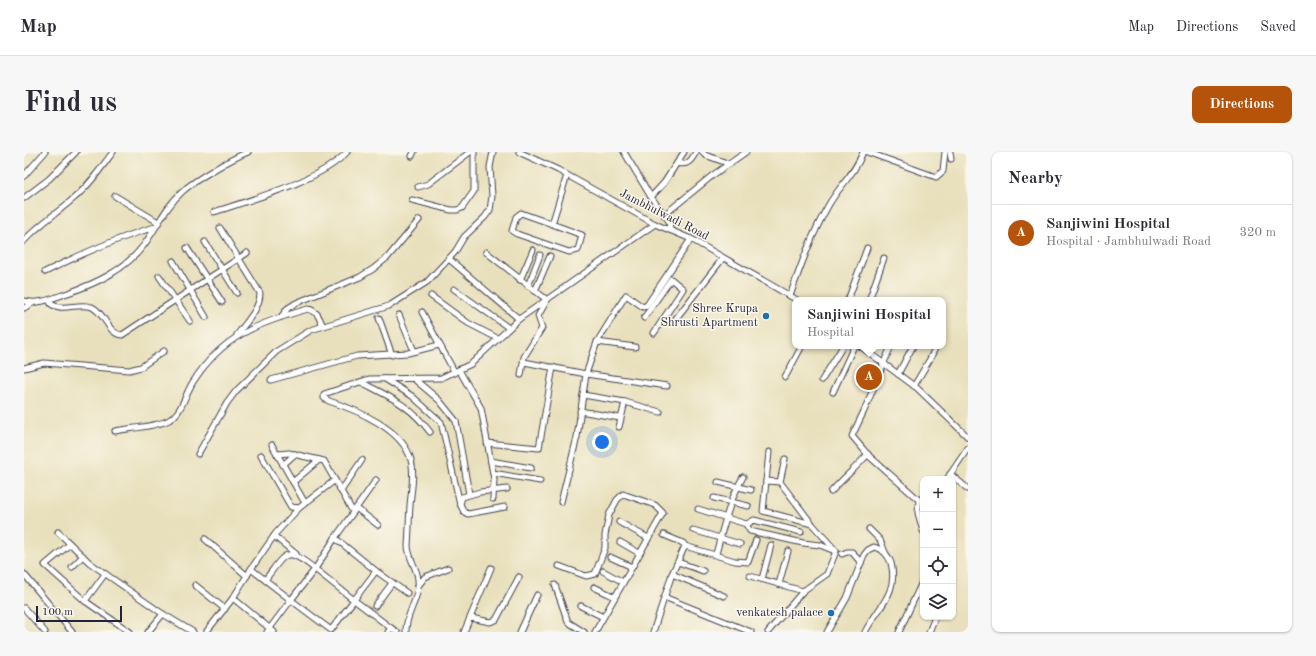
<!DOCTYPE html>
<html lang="en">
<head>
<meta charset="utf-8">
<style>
  body { margin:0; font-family:"Old Standard TT",serif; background:#f7f7f7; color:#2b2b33 }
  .controls { position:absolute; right:12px; bottom:12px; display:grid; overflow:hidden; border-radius:8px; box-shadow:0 1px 3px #0004 }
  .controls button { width:36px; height:36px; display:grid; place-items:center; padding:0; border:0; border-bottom:1px solid #e1e1e2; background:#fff; color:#2b2b33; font:20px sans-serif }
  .scale { position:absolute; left:12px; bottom:10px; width:86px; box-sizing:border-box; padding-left:4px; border:2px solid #22223b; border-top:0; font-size:11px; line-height:14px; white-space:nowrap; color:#22223b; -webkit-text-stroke:3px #fbf7ec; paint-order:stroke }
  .you { position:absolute; left:578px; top:290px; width:14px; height:14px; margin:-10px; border:3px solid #fff; border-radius:50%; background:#1a73e8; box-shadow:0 0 0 6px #1a73e833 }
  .badge { display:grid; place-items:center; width:26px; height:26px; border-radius:50%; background:#b45309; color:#fff; font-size:13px; font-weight:700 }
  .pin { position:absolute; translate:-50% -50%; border:2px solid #fff; box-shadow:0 1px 4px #0006 }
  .popup { position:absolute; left:768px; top:145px; width:154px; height:52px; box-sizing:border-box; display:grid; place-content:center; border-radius:8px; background:#fff; filter:drop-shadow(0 1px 3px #0005); font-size:13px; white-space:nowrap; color:#7c7c81 }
  .popup b { font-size:15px; color:#2b2b33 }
  .popup::after { content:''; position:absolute; left:50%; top:100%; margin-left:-8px; border:8px solid transparent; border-top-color:#fff }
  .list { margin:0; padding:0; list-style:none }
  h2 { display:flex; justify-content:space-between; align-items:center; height:52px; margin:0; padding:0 16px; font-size:17px }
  h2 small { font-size:13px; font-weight:400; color:#7c7c81 }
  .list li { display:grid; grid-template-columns:26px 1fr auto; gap:12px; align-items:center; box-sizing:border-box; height:56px; padding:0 16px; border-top:1px solid #e1e1e2 }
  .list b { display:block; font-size:15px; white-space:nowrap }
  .list p { margin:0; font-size:13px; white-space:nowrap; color:#7c7c81 }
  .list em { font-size:13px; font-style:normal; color:#7c7c81 }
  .icon { flex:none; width:22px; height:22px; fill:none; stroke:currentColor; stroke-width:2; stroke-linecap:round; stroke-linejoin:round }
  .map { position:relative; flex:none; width:944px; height:480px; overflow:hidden; border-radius:8px }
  header { display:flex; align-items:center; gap:24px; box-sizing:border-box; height:56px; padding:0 20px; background:#fff; border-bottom:1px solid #e1e1e2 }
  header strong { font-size:19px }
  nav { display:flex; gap:22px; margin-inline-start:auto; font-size:14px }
  .intro { display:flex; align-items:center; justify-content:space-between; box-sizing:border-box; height:96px; padding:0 24px }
  h1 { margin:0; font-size:28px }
  .button { padding:10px 18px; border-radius:8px; background:#b45309; color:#fff; font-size:14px; font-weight:700 }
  main { display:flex; gap:24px; padding:0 24px }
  aside { flex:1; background:#fff; border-radius:8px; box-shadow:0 1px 3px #0004 }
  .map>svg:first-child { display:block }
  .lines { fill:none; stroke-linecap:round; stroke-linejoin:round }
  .street-casing { stroke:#403e4e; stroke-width:7 }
  .street { stroke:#fff; stroke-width:5 }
  .poi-dot { fill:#1f6fb2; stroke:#fbf7ec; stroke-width:1.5 }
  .labels { text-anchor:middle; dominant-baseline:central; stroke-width:3; stroke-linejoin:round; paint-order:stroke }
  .street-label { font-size:12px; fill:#22223b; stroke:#fbf7ec }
  .poi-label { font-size:12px; fill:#22223b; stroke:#fbf7ec; text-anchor:end }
</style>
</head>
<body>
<header>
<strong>Map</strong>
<nav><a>Map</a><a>Directions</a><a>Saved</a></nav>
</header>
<div class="intro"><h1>Find us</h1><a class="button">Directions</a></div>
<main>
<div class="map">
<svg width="944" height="480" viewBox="0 0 944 480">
  <rect width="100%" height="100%" fill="#fbf7ec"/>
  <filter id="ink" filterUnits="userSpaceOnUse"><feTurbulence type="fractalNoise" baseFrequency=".025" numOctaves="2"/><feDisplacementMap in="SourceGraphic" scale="8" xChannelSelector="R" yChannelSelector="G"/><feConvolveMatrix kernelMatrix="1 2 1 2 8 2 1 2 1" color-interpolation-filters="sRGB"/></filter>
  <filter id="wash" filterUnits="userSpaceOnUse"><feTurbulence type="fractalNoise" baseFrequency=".012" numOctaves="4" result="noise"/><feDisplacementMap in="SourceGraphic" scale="16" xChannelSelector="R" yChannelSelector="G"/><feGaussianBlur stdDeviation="0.9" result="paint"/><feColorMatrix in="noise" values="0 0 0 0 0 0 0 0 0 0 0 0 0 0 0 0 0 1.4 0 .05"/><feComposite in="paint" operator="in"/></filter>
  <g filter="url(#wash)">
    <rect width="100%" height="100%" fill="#e8e0bc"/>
  </g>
  <g filter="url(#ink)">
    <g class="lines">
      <defs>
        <g id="street">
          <polyline points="495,0 534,18 631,72 667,87 773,148"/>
          <polyline points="600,0 627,45 645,69 646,78"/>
          <polyline points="678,0 681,3 706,12"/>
          <polyline points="843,0 912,25 919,19 921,0"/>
          <polyline points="926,0 927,7"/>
          <polyline points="388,4 390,0"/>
          <path d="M 653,11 C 664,14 667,9 672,0"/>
          <polyline points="0,24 21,0"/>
          <polyline points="394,35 404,32 446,0"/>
          <polyline points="91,44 134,70"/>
          <polyline points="627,45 640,31 660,0"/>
          <polyline points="0,46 25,27 52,0"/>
          <polyline points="388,48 427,58 433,58 438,56 450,39 450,0"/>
          <path d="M 190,60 C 226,48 298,28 323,0"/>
          <polyline points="640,63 689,23 722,0"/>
          <polyline points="528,72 497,61 492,65 488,79 493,82 545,100 554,98 558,83 528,72 543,23"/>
          <path d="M 196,76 L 236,141 C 236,157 222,170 213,183"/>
          <path d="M 0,89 C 15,72 32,62 49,47 C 65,34 77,16 89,0"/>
          <polyline points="181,90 213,141"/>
          <polyline points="163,96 198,150"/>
          <polyline points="462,100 523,148"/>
          <polyline points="425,107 495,167"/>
          <polyline points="149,109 182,165"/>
          <path d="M 21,120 C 57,102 93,86 131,75"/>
          <polyline points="135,124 166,169"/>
          <polyline points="496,128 509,98"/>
          <polyline points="504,134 516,103"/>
          <polyline points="430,137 485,176"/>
          <polyline points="511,139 526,104"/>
          <polyline points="407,144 444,171 473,186"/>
          <path d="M 766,144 C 777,113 788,82 804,54 C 815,34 831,22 839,0"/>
          <path d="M 25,148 L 27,152 C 39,160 55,150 68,155 C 81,161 84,182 98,183 L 223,101"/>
          <polyline points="824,148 843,96"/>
          <polyline points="845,148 860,106"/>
          <path d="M 0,149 C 15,153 29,146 44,141 C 73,131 101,118 120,93 C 133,75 142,54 159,39 C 172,27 207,7 224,0"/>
          <polyline points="0,156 9,151"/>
          <polyline points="398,160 431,221"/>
          <polyline points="375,163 390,199"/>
          <polyline points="257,165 264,156 272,151 336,125 349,117 364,105 395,68"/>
          <polyline points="355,166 368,203"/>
          <polyline points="620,166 647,127 659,137 630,181"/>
          <polyline points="650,169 699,106"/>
          <polyline points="573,190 611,195"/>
          <polyline points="836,194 893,236 944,285"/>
          <polyline points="867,194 840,259 828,284 845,304 895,348 899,348"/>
          <polyline points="500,210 562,222 643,234"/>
          <polyline points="0,216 20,211 105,218 117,215 140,199"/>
          <polyline points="435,218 457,256 470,327 469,347"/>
          <polyline points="874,222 889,194"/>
          <polyline points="497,223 500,205 518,176 514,164 523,148"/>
          <polyline points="761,225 778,194"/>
          <polyline points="389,226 415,248 432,269 445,342"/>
          <polyline points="361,227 388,244 417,270 436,352"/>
          <polyline points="247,228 333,204 384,201 415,193"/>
          <polyline points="798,228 819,194"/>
          <path d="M 337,230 C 366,245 386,253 406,280"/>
          <polyline points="890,234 906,207 912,194"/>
          <polyline points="809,240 830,194"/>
          <polyline points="559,243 601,250"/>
          <polyline points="556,259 596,266"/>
          <polyline points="595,275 601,250 636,260"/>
          <path d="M 91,279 C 106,276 132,275 145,268 C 158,261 161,242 169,230 C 198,184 234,171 284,157 C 294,159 295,166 299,174"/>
          <polyline points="463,291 515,296 529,215"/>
          <polyline points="248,293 281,351"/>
          <polyline points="745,300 739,359 788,372"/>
          <polyline points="174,302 203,251 212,239 253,199 287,178 365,154 403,130 431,100 440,85 461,65 466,58 468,44 466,15 469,0"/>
          <polyline points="253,302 265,301 300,309 329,360"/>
          <polyline points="237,303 267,355 275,356 311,328"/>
          <polyline points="467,309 507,316"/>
          <polyline points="259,313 271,302"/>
          <polyline points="469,321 516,329"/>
          <polyline points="926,322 944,337"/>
          <polyline points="923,327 944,296"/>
          <polyline points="742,329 756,330 788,372 812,399 803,422 779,439 744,480"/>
          <polyline points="269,330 295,308"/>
          <polyline points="694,330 727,338"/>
          <polyline points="756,330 761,307"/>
          <polyline points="317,339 338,308"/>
          <path d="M 807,340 C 819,326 832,316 844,302"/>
          <polyline points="690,346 724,354"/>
          <polyline points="895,348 894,361 899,379"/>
          <polyline points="537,350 553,285 562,222 573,190 602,143 619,155 623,153 667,87"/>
          <polyline points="481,355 444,362 440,360 436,352 438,345 456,340 483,337"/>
          <polyline points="332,356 354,373"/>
          <polyline points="674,357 722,372 726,379 779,391 796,393 811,399"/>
          <polyline points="595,370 624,386"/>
          <polyline points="723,372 730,368 777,380"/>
          <polyline points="845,377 856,388 861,400"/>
          <polyline points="669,378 716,392"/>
          <polyline points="34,380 66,411 139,462 169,480"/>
          <polyline points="640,383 659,391 661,394"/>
          <polyline points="250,384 272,402"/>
          <polyline points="311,386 352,328"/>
          <polyline points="181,387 223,424"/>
          <polyline points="596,390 615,401"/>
          <polyline points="46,392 21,413 61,449 106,480"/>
          <path d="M 692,402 C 699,376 705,349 719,325"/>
          <polyline points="818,402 823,400 828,400 837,411"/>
          <polyline points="586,405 608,415"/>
          <polyline points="654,410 679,419"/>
          <polyline points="535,414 562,424 571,422 581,396 581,383 585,363 593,348 599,342 631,353 639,361 571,480"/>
          <polyline points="48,415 59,404"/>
          <polyline points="227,417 252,381 275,356"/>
          <polygon points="291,417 330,448 307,478 267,448"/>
          <polyline points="352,419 383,441"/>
          <polyline points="579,419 599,430"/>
          <polyline points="0,422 48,480"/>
          <polyline points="648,422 700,444"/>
          <polyline points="726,424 779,439"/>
          <polyline points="738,427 747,393"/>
          <path d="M 241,428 C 262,401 261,393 291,417 L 311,386 L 352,419 L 330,448 L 367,476 L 364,480"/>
          <polyline points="755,432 764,399"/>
          <polyline points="171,433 201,457"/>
          <polyline points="531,433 544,470 560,480"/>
          <polyline points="394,434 401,425 424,416"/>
          <polyline points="570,435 591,445"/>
          <polyline points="640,445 727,480"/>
          <polyline points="209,446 250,480"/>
          <polyline points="61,449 81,422"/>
          <polyline points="351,454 368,431"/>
          <polyline points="557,454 579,465"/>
          <polyline points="0,456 21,480"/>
          <polyline points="447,466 466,470 472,468 495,425"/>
          <polyline points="367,476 373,480"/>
          <polyline points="183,479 209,446 227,417 267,448 243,480"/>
          <polyline points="124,480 139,462"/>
          <path d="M 382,480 C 381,464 393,450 394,435 C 396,418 385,410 384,394 C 385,381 385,368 386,354 C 387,339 391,323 387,308 C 379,277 333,258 305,249 L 300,246 L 300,242 L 345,227 L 417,226 L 447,212 L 495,167 L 631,72"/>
          <polyline points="440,480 467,416"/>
          <polyline points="496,480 513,443"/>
          <polyline points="629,480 648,422 661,394 711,409 724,410 732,388"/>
          <path d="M 803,480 L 823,446 L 840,403 L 844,398 L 850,395 C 859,398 864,402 867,411 C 875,441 854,455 841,480"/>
          <polyline points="875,480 899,428"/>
          <polyline points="905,480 911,465"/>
        </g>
      </defs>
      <use href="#street" class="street-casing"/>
      <use href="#street" class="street"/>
    </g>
  </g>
  <g class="poi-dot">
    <circle cx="742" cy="164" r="4"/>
    <circle cx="807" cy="461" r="4"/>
  </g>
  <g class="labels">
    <g class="street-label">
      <text transform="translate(640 63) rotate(27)">Jambhulwadi Road</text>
    </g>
    <g class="poi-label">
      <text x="734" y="157">Shree Krupa<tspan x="734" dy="14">Shrusti Apartment</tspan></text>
      <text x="799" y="461">venkatesh palace</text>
    </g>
  </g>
</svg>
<div class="controls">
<button>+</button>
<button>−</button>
<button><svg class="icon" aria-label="locate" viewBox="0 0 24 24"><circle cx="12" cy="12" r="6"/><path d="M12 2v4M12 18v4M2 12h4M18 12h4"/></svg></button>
<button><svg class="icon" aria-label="layers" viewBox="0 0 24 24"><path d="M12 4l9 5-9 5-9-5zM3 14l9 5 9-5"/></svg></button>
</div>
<div class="scale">100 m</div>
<div class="you"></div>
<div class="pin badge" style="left:845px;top:225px">A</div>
<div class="popup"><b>Sanjiwini Hospital</b>Hospital</div>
</div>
<aside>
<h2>Nearby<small></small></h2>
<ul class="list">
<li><span class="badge">A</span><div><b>Sanjiwini Hospital</b><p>Hospital · Jambhulwadi Road</p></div><em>320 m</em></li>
</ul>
</aside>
</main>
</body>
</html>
